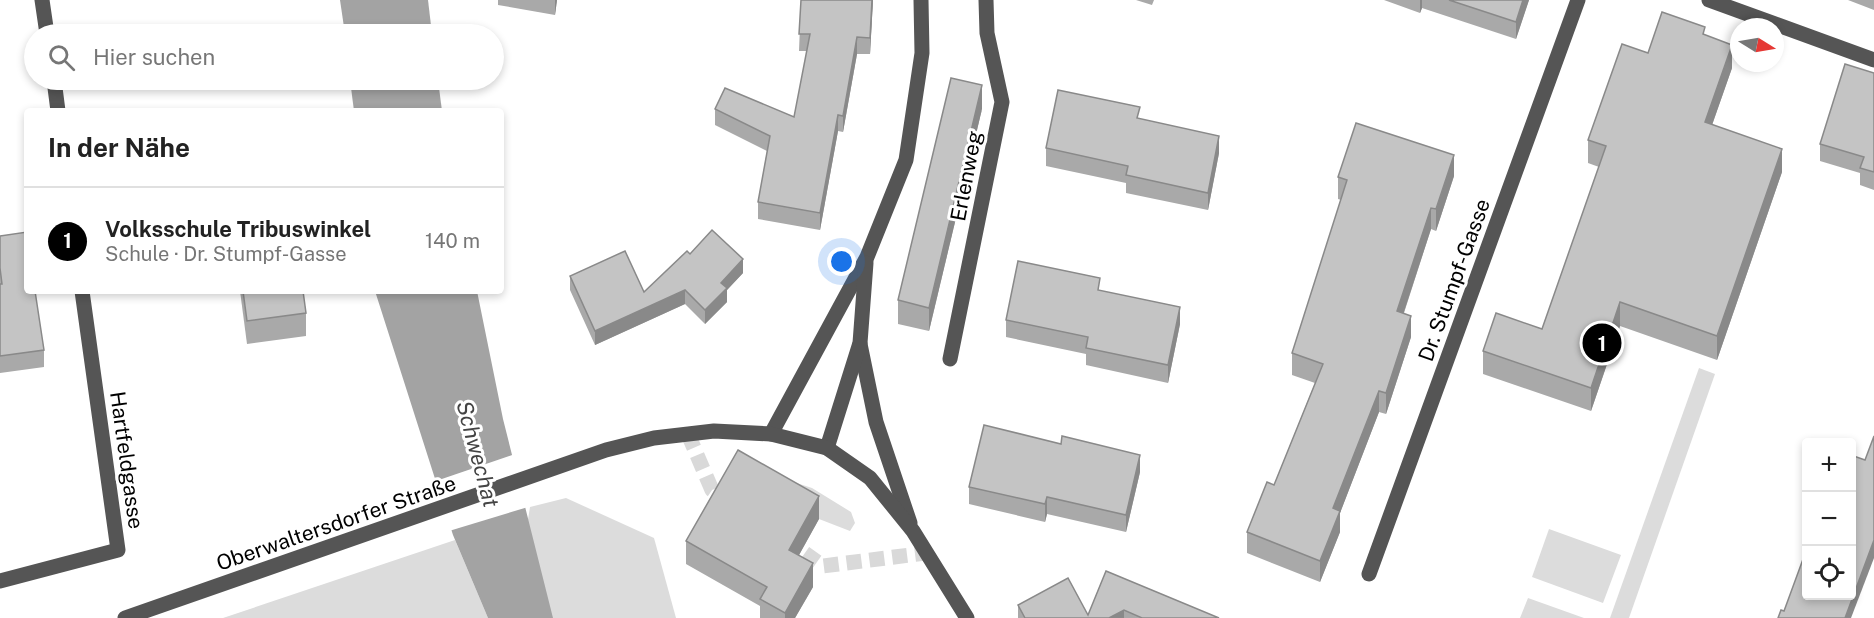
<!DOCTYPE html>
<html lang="de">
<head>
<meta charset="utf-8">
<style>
  body { margin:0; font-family:"Public Sans",sans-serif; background:#f2f2f2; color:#222 }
  .controls { position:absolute; right:18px; bottom:18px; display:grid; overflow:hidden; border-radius:6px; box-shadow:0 3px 9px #0003 }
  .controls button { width:54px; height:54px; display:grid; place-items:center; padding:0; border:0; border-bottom:2px solid #e0e0e0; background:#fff; color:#222; font:30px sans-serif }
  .compass { position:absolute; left:1730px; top:18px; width:54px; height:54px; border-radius:50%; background:#fff; box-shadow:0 3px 9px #0003; rotate:101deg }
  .you { position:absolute; left:842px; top:262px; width:21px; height:21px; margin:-15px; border:4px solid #fff; border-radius:50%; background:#1a73e8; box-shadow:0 0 0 9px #1a73e833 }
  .badge { display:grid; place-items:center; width:39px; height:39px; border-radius:50%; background:#000; color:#fff; font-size:20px; font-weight:700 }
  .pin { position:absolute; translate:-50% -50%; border:3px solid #fff; box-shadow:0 2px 6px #0006 }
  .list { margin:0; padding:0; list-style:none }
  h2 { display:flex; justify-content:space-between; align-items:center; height:78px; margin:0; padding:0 24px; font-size:26px }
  h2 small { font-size:20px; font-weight:400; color:#767676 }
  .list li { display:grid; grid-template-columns:39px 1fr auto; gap:18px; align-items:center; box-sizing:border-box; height:108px; padding:0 24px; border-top:2px solid #e0e0e0 }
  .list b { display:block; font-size:22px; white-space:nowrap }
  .list p { margin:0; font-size:20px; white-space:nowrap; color:#767676 }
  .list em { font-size:20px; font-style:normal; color:#767676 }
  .icon { flex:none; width:33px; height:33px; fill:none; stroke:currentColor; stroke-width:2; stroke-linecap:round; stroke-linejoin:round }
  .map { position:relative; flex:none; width:1874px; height:618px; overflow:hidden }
  .search { position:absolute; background:#fff; box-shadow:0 3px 9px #0003; left:24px; top:24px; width:480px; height:66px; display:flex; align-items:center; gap:15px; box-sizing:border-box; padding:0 21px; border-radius:33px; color:#767676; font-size:22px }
  .panel { position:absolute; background:#fff; box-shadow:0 3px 9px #0003; left:24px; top:108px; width:480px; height:186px; border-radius:6px }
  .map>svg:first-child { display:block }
  .green { fill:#dcdcdc }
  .water { fill:#a3a3a3 }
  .pier { fill:#fff }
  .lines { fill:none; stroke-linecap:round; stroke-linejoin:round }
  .minor-tunnel { stroke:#d9d9d9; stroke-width:15; stroke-dasharray:15 8; stroke-linecap:butt }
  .minor { stroke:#555; stroke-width:15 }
  .wall { fill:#a9a9a9 }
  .shaded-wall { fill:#898989 }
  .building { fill:#c4c4c4; stroke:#898989; stroke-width:1.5 }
  .labels { text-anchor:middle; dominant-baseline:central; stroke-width:6; stroke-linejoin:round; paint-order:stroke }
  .street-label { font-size:21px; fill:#000; stroke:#fff }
  .water-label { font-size:22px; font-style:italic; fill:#444; stroke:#fff }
</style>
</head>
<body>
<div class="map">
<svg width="1874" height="618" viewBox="0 0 1874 618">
  <rect width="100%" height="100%" fill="#fff"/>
  <g class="green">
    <polygon points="1699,368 1715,374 1629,618 1610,618"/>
    <polygon points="760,471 812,488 851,512 855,523 850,531 819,519 753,481"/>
    <polygon points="566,498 654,538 676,618 512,618 530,507"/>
    <polygon points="1549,529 1621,555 1603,603 1532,577"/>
    <polygon points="455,540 488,618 223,618"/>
    <polygon points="1528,598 1584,618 1520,618"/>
  </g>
  <g class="water">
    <polygon points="340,0 428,0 432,34 345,34"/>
    <polygon points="350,80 438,80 442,111 354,111"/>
    <polygon points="375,291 477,291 503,419 553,618 488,618 453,535"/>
  </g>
  <polygon class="pier" points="515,454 528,507 449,531 433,482"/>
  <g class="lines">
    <g class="minor-tunnel">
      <polyline points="688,434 712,490 731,503"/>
      <polyline points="786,540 823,566 926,553"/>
    </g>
    <g class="minor">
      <polyline points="42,0 47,34"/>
      <polyline points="1709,0 1874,60"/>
      <polyline points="54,80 58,111"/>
      <polyline points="860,344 876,422 910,523"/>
      <polyline points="950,359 1002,102 987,33 986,0"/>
      <polyline points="771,434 867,257 906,160 922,53 921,0"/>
      <polyline points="827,448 860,343 866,263"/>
      <polyline points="1369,574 1578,0"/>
      <polyline points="0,581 118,550 82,291"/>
      <polyline points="125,618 606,450 654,438 714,431 771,434 827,448 870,478 913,531 967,618"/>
    </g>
  </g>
  <g class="wall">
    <polygon points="498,0 557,0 555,15 498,5"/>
    <polygon points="801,0 873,0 870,54 857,54 843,132 838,131 820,230 758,219 758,202 767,151 715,125 715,109 794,117 807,51 799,51"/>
    <polygon points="1136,0 1154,0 1152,5"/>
    <polygon points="1384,0 1529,0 1516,39 1422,8 1420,13"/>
    <polygon points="1848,0 1874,0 1874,10"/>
    <polygon points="1705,35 1732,68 1712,125 1782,172 1717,360 1620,326 1591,411 1483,374 1483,351 1542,329 1599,167 1588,163 1588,140 1648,53"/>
    <polygon points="1874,73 1874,190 1860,185 1860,173 1820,161 1820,144"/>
    <polygon points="982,109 929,331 898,324 898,300"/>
    <polygon points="1140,119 1219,153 1208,210 1126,193 1126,183 1046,166 1046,148"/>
    <polygon points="1454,176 1436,231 1431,229 1404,313 1411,337 1386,414 1379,412 1340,513 1340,532 1320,582 1247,553 1247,532 1274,485 1315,383 1292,375 1292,353 1341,200 1338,199 1338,177"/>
    <polygon points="0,236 44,350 44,367 0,373"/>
    <polygon points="690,254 743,273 727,290 727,302 705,324 685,304 595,345 570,290 570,276 644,292"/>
    <polygon points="1100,290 1180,324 1168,383 1086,365 1086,354 1006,337 1006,320"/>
    <polygon points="240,291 303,291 306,313 306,336 247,344"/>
    <polygon points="1140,472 1126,532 1047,514 1045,522 969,504 969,487"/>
    <polygon points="819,519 799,555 813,587 795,618 760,618 760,606 686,564 686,541"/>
    <polygon points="1106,571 1219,618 1018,618 1018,605 1088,615"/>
  </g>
  <g class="shaded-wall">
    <polygon points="555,0 557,0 555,15"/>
    <polygon points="872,0 873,0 870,54 870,38"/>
    <polygon points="1420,0 1422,0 1422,8 1420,13"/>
    <polygon points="1523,0 1529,0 1516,39 1516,22"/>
    <polygon points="857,37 857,54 843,132 843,116"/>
    <polygon points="1732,45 1732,68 1705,145 1705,122"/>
    <polygon points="982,85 982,109 929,331 929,308"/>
    <polygon points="838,115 838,131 820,230 820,213"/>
    <polygon points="1219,136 1219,153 1208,210 1208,193"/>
    <polygon points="1782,149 1782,172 1717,360 1717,336"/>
    <polygon points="1454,155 1454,176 1436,231 1436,209"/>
    <polygon points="1431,208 1431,229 1397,333 1397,311"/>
    <polygon points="743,259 743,273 727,290 727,302 705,324 705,310 721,283"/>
    <polygon points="685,290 685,304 595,345 595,331"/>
    <polygon points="1620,302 1620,326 1591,411 1591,388"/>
    <polygon points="1180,307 1180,324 1168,383 1168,365"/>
    <polygon points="1411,316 1411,337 1386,414 1386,393"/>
    <polygon points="1379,391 1379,412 1340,513 1340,532 1320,582 1320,561 1333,508"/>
    <polygon points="1140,455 1140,472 1126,532 1126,515"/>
    <polygon points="819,496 819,519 789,573 789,550"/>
    <polygon points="1047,497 1047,514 1045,522 1045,504"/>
    <polygon points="1874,540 1874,558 1851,618 1845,618"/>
    <polygon points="813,563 813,587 795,618 785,618 785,613"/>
    <polygon points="1124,610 1124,618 1109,618"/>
  </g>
  <g class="building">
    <polygon points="801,0 872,0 870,38 857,37 843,116 838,115 820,213 758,202 770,136 715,109 725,88 794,117 810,34 799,34"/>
    <polygon points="1449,0 1523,0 1516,22"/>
    <polygon points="1662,12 1705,27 1703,34 1732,45 1705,122 1782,149 1717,336 1620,302 1591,388 1483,351 1496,313 1542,329 1606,146 1588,140 1622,44 1648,53"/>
    <polygon points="1845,64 1874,73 1874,172 1860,168 1864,157 1820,144"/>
    <polygon points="951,78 982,85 929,308 898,300"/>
    <polygon points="1058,90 1140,107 1137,118 1219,136 1208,193 1126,175 1128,166 1046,148"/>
    <polygon points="1356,123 1454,155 1436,209 1431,208 1397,311 1411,316 1386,393 1379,391 1333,508 1340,511 1320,561 1247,532 1267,482 1274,485 1323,364 1292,353 1347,180 1338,177"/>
    <polygon points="712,230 743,259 721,283 727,288 705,310 685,290 595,331 570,276 625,251 644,292 687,251 690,254"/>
    <polygon points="27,232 27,291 35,291 44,350 0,356 0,284 2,284 0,268 0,236"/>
    <polygon points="1018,261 1100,278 1098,290 1180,307 1168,365 1086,348 1088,337 1006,320"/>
    <polygon points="243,291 303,291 306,313 247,321"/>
    <polygon points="984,425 1061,444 1062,436 1140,455 1126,515 1047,497 1045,504 969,487"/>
    <polygon points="1874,436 1874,540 1845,618 1778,618 1781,610 1784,611 1806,551 1806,596 1851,596 1851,455 1865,460"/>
    <polygon points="738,450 819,496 789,550 813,563 785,613 760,599 767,587 686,541"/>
    <polygon points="1106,571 1219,618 1142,618 1124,610 1109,618 1025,618 1018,605 1068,578 1088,615"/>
  </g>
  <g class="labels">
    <g class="street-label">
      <text transform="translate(966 176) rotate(-79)">Erlenweg</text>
      <text transform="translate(1454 280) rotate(-70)">Dr. Stumpf-Gasse</text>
      <text transform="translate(127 460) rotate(82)">Hartfeldgasse</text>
      <text transform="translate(336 523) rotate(-19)">Oberwaltersdorfer Straße</text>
    </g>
    <g class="water-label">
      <text transform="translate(478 454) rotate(75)">Schwechat</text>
    </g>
  </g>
</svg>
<div class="controls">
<button>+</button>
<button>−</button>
<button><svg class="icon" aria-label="locate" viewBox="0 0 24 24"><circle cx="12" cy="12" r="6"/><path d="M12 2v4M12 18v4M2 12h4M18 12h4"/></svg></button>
</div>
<svg class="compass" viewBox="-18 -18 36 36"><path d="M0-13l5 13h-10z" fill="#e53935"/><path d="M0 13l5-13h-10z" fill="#767676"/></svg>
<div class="you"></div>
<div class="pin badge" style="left:1602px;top:343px">1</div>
<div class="search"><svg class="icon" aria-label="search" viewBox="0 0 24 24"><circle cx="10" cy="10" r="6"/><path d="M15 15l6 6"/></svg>Hier suchen</div>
<section class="panel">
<h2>In der Nähe<small></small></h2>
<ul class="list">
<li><span class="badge">1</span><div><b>Volksschule Tribuswinkel</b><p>Schule · Dr. Stumpf-Gasse</p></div><em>140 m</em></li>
</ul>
</section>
</div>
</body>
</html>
